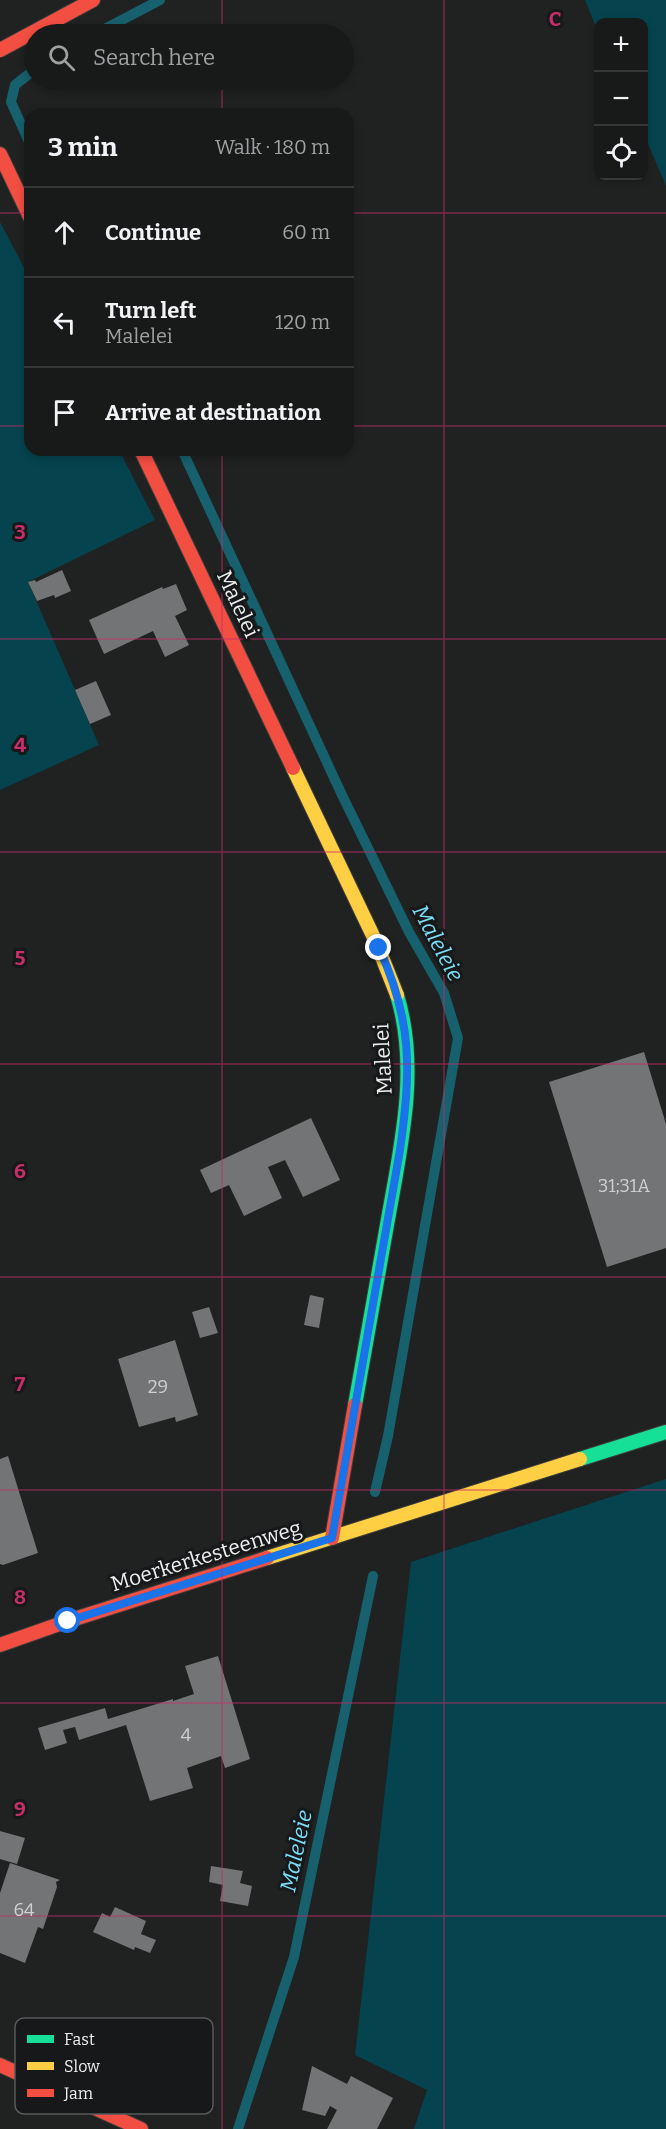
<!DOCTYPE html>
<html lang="en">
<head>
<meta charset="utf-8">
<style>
  body { margin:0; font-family:Bitter,serif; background:#252626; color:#f1f3f6 }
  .controls { position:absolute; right:18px; top:18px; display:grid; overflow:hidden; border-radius:12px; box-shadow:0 3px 9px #0003 }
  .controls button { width:54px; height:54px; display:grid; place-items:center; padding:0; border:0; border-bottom:2px solid #363838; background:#181919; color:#f1f3f6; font:30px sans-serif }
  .stop { position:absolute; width:18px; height:18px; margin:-14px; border:4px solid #1a73e8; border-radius:50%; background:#fff }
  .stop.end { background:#1a73e8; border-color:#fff; box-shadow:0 2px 6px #0008 }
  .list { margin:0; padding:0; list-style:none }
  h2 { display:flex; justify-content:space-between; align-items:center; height:78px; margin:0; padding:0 24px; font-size:26px }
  h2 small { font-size:20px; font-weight:400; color:#9fa0a2 }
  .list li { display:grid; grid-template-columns:39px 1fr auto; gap:18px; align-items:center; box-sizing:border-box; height:90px; padding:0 24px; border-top:2px solid #363838 }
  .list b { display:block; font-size:22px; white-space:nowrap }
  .list p { margin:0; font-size:20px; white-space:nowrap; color:#9fa0a2 }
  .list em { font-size:20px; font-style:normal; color:#9fa0a2 }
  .icon { flex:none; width:33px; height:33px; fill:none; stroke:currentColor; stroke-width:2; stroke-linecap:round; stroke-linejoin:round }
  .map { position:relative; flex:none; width:666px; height:2129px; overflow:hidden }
  .search { position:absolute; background:#181919; box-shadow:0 3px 9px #0003; left:24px; top:24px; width:330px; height:66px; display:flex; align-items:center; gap:15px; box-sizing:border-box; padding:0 21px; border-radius:33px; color:#9fa0a2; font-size:22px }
  .panel { position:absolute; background:#181919; box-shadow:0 3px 9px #0003; left:24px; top:108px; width:330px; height:348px; border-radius:18px }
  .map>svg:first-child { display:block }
  .grass { fill:#05444f }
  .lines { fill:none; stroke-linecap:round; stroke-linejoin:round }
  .stream { stroke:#17606e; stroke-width:10 }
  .building { fill:#737475 }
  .fast-casing { stroke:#3b3c3c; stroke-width:16 }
  .slow-casing { stroke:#3b3c3c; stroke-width:16 }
  .jam-casing { stroke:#3b3c3c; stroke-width:16 }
  .fast { stroke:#16e098; stroke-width:14 }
  .slow { stroke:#ffcf43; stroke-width:14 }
  .jam { stroke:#f24e42; stroke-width:14 }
  .route { stroke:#1a73e8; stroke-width:8 }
  .grid { fill:none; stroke:#c62e6a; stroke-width:1.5; stroke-opacity:0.55 }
  .labels { text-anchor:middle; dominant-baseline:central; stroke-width:6; stroke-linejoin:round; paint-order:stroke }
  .number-label { font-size:18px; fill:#cfd1d1 }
  .street-label { font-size:21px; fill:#eef0f0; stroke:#161819 }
  .water-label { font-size:22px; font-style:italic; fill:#7be0f9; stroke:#161819 }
  .key { fill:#161819; stroke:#57595a; stroke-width:1.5 }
  .key-label { font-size:16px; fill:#eef0f0 }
  .grid-label { font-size:20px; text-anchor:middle; font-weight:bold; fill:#c62e6a; stroke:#161819; stroke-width:6; stroke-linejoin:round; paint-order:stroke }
</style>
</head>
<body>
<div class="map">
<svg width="666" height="2129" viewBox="0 0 666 2129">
  <rect width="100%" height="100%" fill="#202121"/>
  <g class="grass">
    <polygon points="585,0 666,0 666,186 644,134 644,22 598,22 598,32"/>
    <polygon points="0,222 30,279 30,450 119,450 155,520 28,582 99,745 0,790"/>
    <polygon points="666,1479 666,2129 414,2129 427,2090 355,2055 411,1562"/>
  </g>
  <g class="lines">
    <g class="stream">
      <polyline points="95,34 160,0"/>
      <polyline points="30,144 11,102 15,85 34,70"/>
      <polyline points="182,450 342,795 409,932 444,993 458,1038 388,1436 375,1492"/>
      <polyline points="238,2129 294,1957 373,1576"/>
    </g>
  </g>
  <g class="building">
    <polygon points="62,570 71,591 55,598 54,595 37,601 28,582 35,580 36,582"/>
    <polygon points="176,584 187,610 175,616 189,645 165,657 153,631 104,654 89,620 162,587 163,589"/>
    <polygon points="96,681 111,715 90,724 75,690"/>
    <polygon points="644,1052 666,1124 666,1248 607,1267 549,1082"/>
    <polygon points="311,1118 340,1180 303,1197 285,1160 268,1167 282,1198 244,1216 229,1185 211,1193 200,1170"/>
    <polygon points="310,1295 324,1298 319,1328 304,1325"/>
    <polygon points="209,1307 218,1333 200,1338 192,1312"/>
    <polygon points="175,1340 198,1415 176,1422 175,1417 139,1427 118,1359"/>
    <polygon points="8,1456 38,1553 3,1565 0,1564 0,1459"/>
    <polygon points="218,1656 250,1759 225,1768 221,1756 187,1768 193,1788 150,1801 126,1725 79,1740 75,1727 63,1730 67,1743 45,1750 38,1728 105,1708 108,1719 173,1699 173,1701 194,1694 185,1666"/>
    <polygon points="0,1831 25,1838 17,1864 0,1859"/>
    <polygon points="10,1863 60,1880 56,1882 57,1887 43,1929 38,1927 25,1963 0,1953 0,1893"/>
    <polygon points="211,1866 243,1871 240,1883 252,1886 248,1906 220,1901 223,1885 209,1882"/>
    <polygon points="115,1907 146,1921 141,1934 156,1940 150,1953 135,1947 134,1950 93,1932 102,1913 110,1917"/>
    <polygon points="312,2066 347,2084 351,2076 393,2098 377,2129 327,2129 337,2110 330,2106 325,2116 302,2110"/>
  </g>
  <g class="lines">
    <defs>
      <g id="fast">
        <path d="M 355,1405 C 366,1345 376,1285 387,1225 C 400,1150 420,1070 397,995"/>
        <polyline points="580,1459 666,1432"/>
      </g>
      <g id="slow">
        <polyline points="293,768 376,942 397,995"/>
        <polyline points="267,1558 580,1459"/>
      </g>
      <g id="jam">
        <polyline points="0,50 93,0"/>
        <polyline points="0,154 30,217"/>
        <polyline points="141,450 293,768"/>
        <polyline points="332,1538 355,1405"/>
        <polyline points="0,1645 68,1621 267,1558"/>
        <polyline points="0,2065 141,2129"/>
      </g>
    </defs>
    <use href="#fast" class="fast-casing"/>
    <use href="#slow" class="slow-casing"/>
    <use href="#jam" class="jam-casing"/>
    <use href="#fast" class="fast"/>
    <use href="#slow" class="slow"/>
    <use href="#jam" class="jam"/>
  </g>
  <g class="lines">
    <path class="route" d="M 68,1621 L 332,1538 L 400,1150 C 411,1071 413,1022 379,948"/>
  </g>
  <path class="grid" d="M 222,0 L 222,34M 444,0 L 444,2129M 222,80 L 222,114M 0,213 L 30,213M 348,213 L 666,213M 0,426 L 30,426M 348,426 L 666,426M 222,450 L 222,2129M 0,639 L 666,639M 0,852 L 666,852M 0,1064 L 666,1064M 0,1277 L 666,1277M 0,1490 L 666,1490M 0,1703 L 666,1703M 0,1916 L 666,1916"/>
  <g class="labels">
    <g class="number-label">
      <text x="624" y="1186">31;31A</text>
      <text x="158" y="1387">29</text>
      <text x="186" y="1735">4</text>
      <text x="24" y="1910">64</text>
    </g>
    <g class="street-label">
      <text transform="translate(238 604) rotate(65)">Malelei</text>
      <text transform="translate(383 1059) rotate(-93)">Malelei</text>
      <text transform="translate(206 1556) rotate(-17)">Moerkerkesteenweg</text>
    </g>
    <g class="water-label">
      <text transform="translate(438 943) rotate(62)">Maleleie</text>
      <text transform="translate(296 1851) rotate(-78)">Maleleie</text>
    </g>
  </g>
  <rect x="15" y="2018" width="198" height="96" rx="9" class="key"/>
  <rect x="27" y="2035" width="27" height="8" fill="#16e098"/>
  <rect x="27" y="2062" width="27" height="8" fill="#ffcf43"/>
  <rect x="27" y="2089" width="27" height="8" fill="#f24e42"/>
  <g class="key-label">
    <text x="64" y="2045">Fast</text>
    <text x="64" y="2072">Slow</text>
    <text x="64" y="2099">Jam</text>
  </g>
  <g class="grid-label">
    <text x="555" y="26">C</text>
    <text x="20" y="539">3</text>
    <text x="20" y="752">4</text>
    <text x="20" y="965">5</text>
    <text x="20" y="1178">6</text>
    <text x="20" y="1391">7</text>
    <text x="20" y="1604">8</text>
    <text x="20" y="1816">9</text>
  </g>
</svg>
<div class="controls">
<button>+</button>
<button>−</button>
<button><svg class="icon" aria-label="locate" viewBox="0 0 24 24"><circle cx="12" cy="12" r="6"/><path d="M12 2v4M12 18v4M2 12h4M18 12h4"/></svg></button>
</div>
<div class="stop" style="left:68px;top:1621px"></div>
<div class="stop end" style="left:379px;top:948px"></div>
<div class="search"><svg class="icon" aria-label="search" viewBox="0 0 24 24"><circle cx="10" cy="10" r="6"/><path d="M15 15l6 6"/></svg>Search here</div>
<section class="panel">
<h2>3 min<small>Walk · 180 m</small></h2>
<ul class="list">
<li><svg class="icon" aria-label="ahead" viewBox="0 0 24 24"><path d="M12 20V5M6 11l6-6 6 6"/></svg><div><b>Continue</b></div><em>60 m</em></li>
<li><svg class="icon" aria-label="left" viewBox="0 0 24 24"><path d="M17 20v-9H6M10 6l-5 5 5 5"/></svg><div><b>Turn left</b><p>Malelei</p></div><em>120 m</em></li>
<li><svg class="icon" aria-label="arrive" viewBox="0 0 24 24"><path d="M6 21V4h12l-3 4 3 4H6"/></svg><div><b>Arrive at destination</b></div></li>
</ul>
</section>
</div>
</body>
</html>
